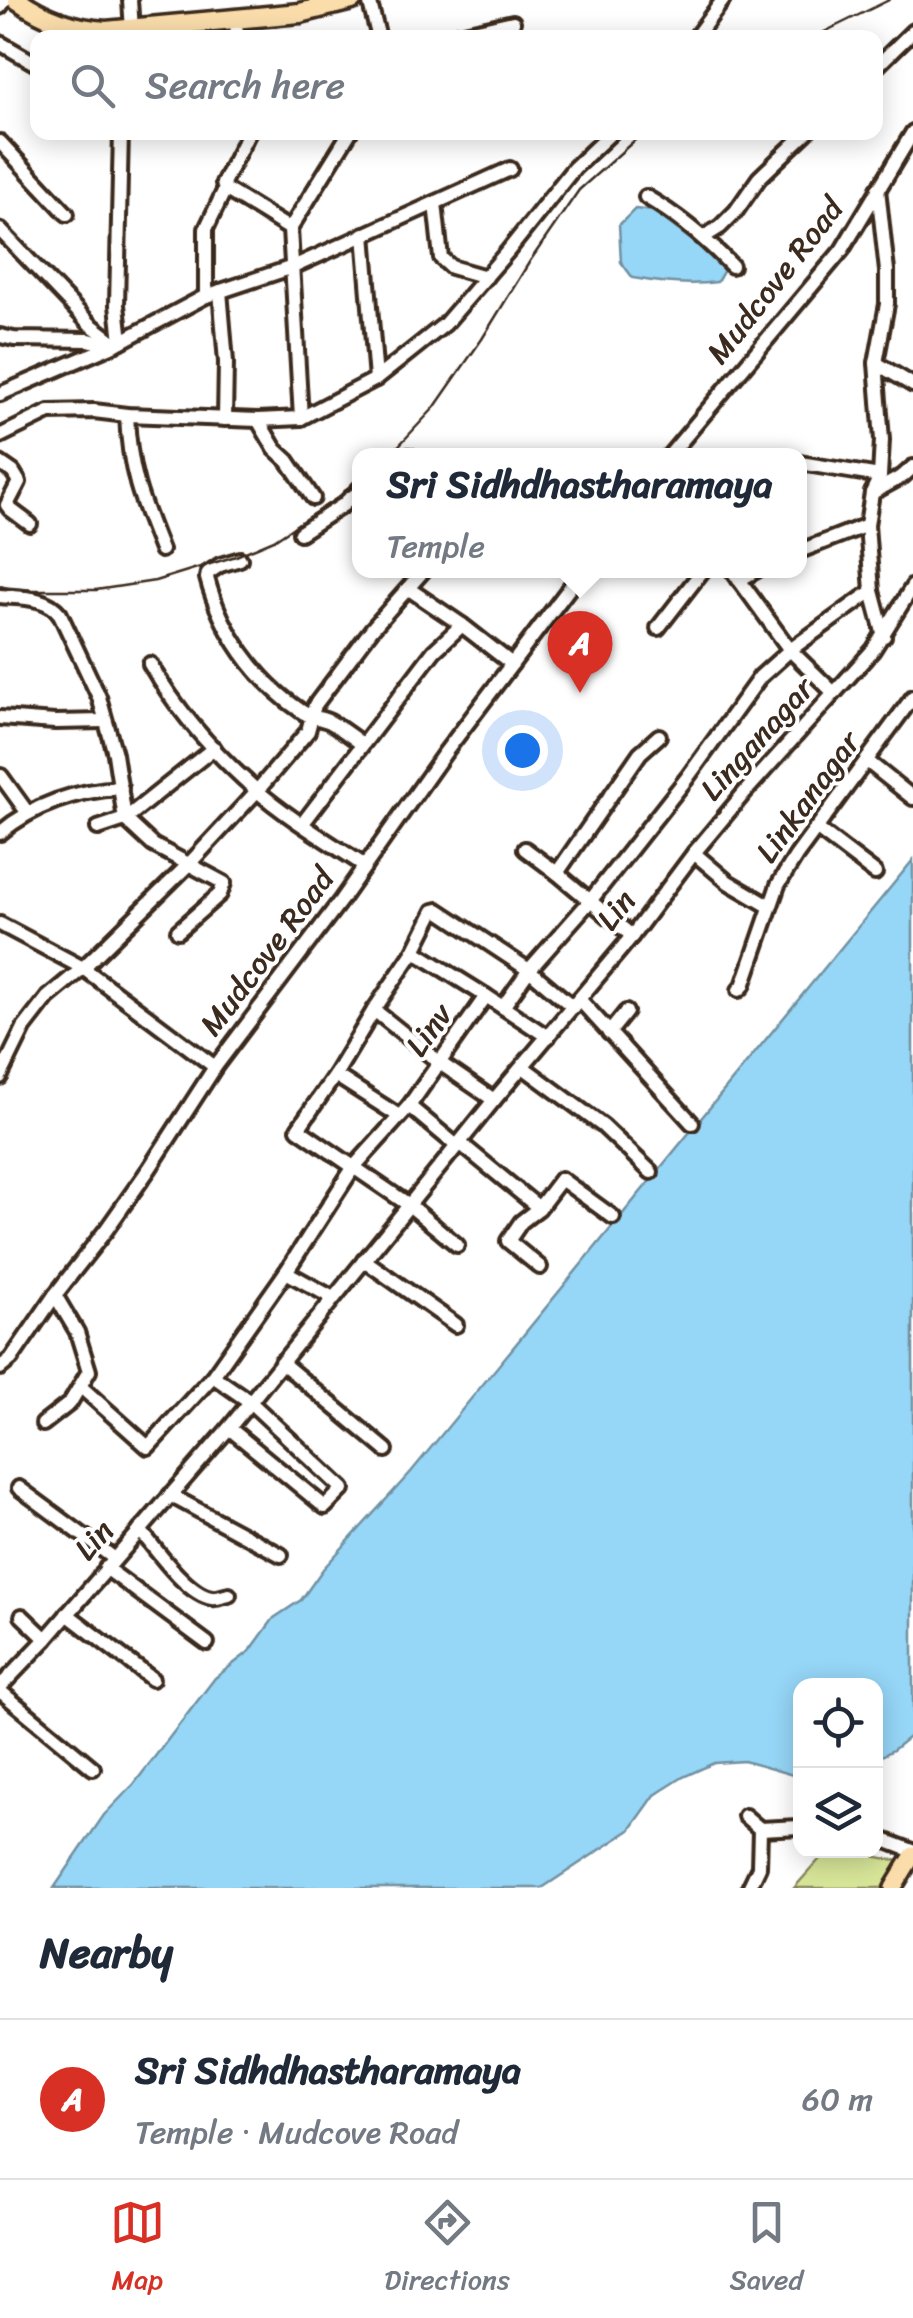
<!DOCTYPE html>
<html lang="en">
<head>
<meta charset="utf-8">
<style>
  body { margin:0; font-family:Sriracha,sans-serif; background:#f2f2f3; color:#1f2937 }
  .controls { position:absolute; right:30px; bottom:30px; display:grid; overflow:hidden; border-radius:20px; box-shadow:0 5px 25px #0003 }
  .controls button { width:90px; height:90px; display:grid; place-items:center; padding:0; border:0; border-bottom:2px solid #e0e1e3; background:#fff; color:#1f2937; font:50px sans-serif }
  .you { position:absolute; left:522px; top:750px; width:35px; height:35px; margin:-25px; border:8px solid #fff; border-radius:50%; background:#1a73e8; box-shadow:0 0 0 15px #1a73e833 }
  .badge { display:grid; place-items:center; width:65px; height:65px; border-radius:50%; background:#d93025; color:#fff; font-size:32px; font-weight:700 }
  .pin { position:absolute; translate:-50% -82px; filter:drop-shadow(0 2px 5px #0008) }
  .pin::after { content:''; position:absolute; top:52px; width:35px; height:30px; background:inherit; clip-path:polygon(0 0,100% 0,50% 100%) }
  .popup { position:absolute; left:352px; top:448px; width:455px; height:130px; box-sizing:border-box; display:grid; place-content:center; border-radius:20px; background:#fff; filter:drop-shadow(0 2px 8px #0005); font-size:32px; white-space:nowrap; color:#747a83 }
  .popup b { font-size:38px; color:#1f2937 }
  .popup::after { content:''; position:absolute; left:50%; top:100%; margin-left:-20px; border:20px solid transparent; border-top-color:#fff }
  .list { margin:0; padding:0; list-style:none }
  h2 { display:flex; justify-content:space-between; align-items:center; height:130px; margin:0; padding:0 40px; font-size:42px }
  h2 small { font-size:32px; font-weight:400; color:#747a83 }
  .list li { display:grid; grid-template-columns:65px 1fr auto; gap:30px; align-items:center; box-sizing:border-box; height:160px; padding:0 40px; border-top:2px solid #e0e1e3 }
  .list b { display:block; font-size:38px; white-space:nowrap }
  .list p { margin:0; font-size:32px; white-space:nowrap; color:#747a83 }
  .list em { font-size:32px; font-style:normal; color:#747a83 }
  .icon { flex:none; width:55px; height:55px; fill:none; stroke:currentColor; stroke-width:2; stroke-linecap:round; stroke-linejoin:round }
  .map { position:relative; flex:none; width:913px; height:1888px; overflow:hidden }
  .search { position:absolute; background:#fff; box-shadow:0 5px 25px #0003; left:30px; right:30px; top:30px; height:110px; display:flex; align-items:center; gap:25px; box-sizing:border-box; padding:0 35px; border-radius:20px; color:#747a83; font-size:38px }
  .sheet { height:290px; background:#fff }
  nav { display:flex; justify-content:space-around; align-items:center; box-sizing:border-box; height:140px; border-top:2px solid #e0e1e3; background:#fff; font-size:28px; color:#747a83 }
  nav a { display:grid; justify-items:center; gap:5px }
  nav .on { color:#d93025 }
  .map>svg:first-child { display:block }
  .green { fill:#d7e598; stroke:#89885b; stroke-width:2.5 }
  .water { fill:#96d6f7; stroke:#7291a0; stroke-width:2.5 }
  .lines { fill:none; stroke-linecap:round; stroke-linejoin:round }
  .minor-casing { stroke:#3b2a1e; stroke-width:20 }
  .major-casing { stroke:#3b2a1e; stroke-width:22 }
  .highway-casing { stroke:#3b2a1e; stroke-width:25 }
  .minor { stroke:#fff; stroke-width:12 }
  .major { stroke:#faddab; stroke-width:15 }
  .highway { stroke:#faddab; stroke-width:18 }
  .rail { stroke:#3b2a1e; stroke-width:2.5 }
  .labels { text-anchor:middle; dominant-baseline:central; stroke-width:8; stroke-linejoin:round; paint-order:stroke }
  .street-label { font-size:32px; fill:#3b2a1e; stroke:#fff }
</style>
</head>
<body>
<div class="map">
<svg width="913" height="1888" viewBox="0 0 913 1888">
  <rect width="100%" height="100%" fill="#fff"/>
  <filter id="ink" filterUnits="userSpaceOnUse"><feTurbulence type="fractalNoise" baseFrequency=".01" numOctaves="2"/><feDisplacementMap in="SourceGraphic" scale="20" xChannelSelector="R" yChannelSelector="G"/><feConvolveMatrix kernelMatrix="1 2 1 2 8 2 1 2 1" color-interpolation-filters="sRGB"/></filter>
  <g filter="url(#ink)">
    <polygon class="green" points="827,1851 847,1851 898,1861 882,1888 794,1888"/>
    <g class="water">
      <path d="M 635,209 L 653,211 L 694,242 L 724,270 L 717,282 C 688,286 661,283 633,278 L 621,262 L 619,225 Z"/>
      <polygon points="913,860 913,1734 893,1750 876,1759 876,1686 800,1686 800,1777 744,1761 714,1763 683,1777 655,1795 630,1830 542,1888 54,1888 104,1815 134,1784 215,1678 250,1651 274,1618 301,1600 323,1569 411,1472"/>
    </g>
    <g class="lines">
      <defs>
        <g id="minor">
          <polyline points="130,0 132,30"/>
          <polyline points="369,0 379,38"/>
          <polyline points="0,7 5,0"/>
          <polyline points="236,20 237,38"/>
          <polyline points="442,38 513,22"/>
          <polyline points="695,38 723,0"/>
          <polyline points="0,43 38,65"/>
          <polyline points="876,67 913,31"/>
          <polyline points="249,132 223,183 225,189 290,229 301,418"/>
          <polyline points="0,142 67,214"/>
          <polyline points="878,189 887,271 887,304 876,363 882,440 880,476 872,493 867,525 872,591 884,636"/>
          <path d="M 646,197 C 679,216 705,238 732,266"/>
          <polyline points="435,203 441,258 451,267 486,277"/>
          <polyline points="290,229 350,132"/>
          <polyline points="0,230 90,324 116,344"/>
          <polyline points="364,234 376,379"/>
          <polyline points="704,237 720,227 736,211 759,178 807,132"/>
          <polyline points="220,291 226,362 225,419"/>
          <polyline points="206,296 206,229 225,189"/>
          <polyline points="0,336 14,339 89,340 110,346"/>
          <polyline points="121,341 117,305 121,132"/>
          <polyline points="876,363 913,385"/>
          <polyline points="0,394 116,344 206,296 293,267 510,169"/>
          <path d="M 127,415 C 129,470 141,500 161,550"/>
          <polyline points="258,420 275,449 288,461 313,498"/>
          <polyline points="0,436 49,412 94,411 127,415 258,420 301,418 376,379 445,324 508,251 574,168 612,132"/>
          <polyline points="396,456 410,456"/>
          <polyline points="669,456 842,250 913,132"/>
          <polyline points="0,463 13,472 19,482 7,505 10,509 30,524"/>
          <polyline points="800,463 880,476"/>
          <polyline points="872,493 903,476 913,467"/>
          <polyline points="300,533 343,505 360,488"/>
          <polyline points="800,551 867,525"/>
          <path d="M 240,559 L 220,565 L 208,573 L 207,578 C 221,631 255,680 301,711 C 310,718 320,717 330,722 C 341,728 352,737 362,744"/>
          <polyline points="732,570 790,650 834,693"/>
          <polyline points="739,580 757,570"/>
          <polyline points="409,589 462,625 512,664"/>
          <path d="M 0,596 C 21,598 46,596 60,614 L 99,697 L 115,754 L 125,819 L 153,845 L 224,883 L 220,894 L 178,931"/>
          <polyline points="658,628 703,570"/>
          <path d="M 150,664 C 177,710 215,754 255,789 C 288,818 329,842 365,866"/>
          <polyline points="0,718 55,722 105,721"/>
          <polyline points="867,761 913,798"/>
          <polyline points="1,776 27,812"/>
          <polyline points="303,823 434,651 462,625"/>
          <polyline points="98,828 125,819 214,748"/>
          <polyline points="816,828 875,873"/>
          <path d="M 0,833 C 33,805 77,790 121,788"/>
          <polyline points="525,849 557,873"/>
          <polyline points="694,853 728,882 769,906"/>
          <polyline points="0,924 83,968 215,1067"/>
          <polyline points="632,936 557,873 640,753 659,736"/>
          <polyline points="414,951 434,911 438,910 529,970 503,1007"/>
          <polyline points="739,990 743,986 778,885 796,856 913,697"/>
          <polyline points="579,999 692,1123"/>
          <polyline points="573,1007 529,970 590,901 687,778 760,677 790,650 872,591"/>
          <polyline points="374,1010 414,951 486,996"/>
          <polyline points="609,1033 626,1012"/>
          <polyline points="523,1067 603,1126 651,1172"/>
          <polyline points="335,1075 399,1116"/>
          <polyline points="0,1077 24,1028 48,997 83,968 190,863 257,791 308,731 315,705 372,629 424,570"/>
          <polyline points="409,1106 458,1147"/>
          <polyline points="460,1143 539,1208 521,1222 508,1241 540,1267"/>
          <polyline points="539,1208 561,1179 613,1217"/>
          <polyline points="457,1245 409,1205 298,1129 335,1075 374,1010 440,1063 494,1100"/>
          <polyline points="364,1260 456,1325"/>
          <polyline points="333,1298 286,1272 353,1168 409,1106 486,996 548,1037"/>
          <polyline points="281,1362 386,1450"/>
          <polyline points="0,1368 11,1359 55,1295 106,1230 149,1169 215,1067 341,900 444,754 583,570"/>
          <polyline points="213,1376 249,1401 343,1489 325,1507 229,1428"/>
          <polyline points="81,1387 148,1447 213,1376 286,1272"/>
          <polyline points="43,1424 70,1403 89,1371 77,1332 55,1295"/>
          <polyline points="19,1488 115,1559"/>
          <polyline points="170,1495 281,1555"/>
          <path d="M 140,1530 C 155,1548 187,1595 212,1598 C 218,1599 223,1596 229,1595"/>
          <polyline points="106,1568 207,1643"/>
          <polyline points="67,1614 152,1679"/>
          <polyline points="22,1616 46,1639"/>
          <polyline points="0,1687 46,1639 229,1428 494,1100 632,936 694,853 745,792 873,650 913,586"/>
          <polyline points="0,1691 93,1768"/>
          <polyline points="745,1816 760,1829 800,1827"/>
          <polyline points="876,1837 913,1851"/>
          <polyline points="749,1888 759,1867 760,1829"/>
        </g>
        <polyline id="major" points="893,1888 913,1855"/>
        <path id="highway" d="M 18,0 C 45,19 73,29 106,31 L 300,13 L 352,0"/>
      </defs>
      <use href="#minor" class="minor-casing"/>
      <use href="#major" class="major-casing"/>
      <use href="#highway" class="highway-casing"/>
      <use href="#minor" class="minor"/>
      <use href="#major" class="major"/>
      <use href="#highway" class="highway"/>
      <g class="rail">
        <polyline points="812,38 889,0"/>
        <polyline points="389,456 434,408 482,339 530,261 579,190 644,132"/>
        <polyline points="0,586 15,590 96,590 155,581 236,556 274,540 360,483"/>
      </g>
    </g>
  </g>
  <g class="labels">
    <g class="street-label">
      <text transform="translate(775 281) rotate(-52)">Mudcove Road</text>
      <text transform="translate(757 739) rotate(-48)">Linganagar</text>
      <text transform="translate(808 797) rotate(-54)">Linkanagar</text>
      <text transform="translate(616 910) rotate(-52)">Lin</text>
      <text transform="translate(267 952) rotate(-53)">Mudcove Road</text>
      <text transform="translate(429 1030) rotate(-55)">Linv</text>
      <text transform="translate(94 1540) rotate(-49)">Lin</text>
    </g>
  </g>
</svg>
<div class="controls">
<button><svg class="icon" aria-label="locate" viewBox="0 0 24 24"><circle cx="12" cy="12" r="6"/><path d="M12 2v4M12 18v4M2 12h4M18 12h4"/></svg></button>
<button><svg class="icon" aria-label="layers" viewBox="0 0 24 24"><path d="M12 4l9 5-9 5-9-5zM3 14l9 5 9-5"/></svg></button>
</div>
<div class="you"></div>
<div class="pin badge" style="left:580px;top:693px">A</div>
<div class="popup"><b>Sri Sidhdhastharamaya</b>Temple</div>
<div class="search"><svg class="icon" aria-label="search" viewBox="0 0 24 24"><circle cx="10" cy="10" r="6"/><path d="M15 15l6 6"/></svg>Search here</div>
</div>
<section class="sheet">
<h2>Nearby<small></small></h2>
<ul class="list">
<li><span class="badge">A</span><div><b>Sri Sidhdhastharamaya</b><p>Temple · Mudcove Road</p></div><em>60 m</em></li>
</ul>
</section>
<nav>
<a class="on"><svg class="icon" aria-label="map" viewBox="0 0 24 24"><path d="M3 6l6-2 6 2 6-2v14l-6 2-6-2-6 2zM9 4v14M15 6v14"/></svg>Map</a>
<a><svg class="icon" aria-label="directions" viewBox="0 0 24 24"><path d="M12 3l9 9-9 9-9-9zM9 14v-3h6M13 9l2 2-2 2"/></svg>Directions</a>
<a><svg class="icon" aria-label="saved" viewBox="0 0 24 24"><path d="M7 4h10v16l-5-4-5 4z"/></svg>Saved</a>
</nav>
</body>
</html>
